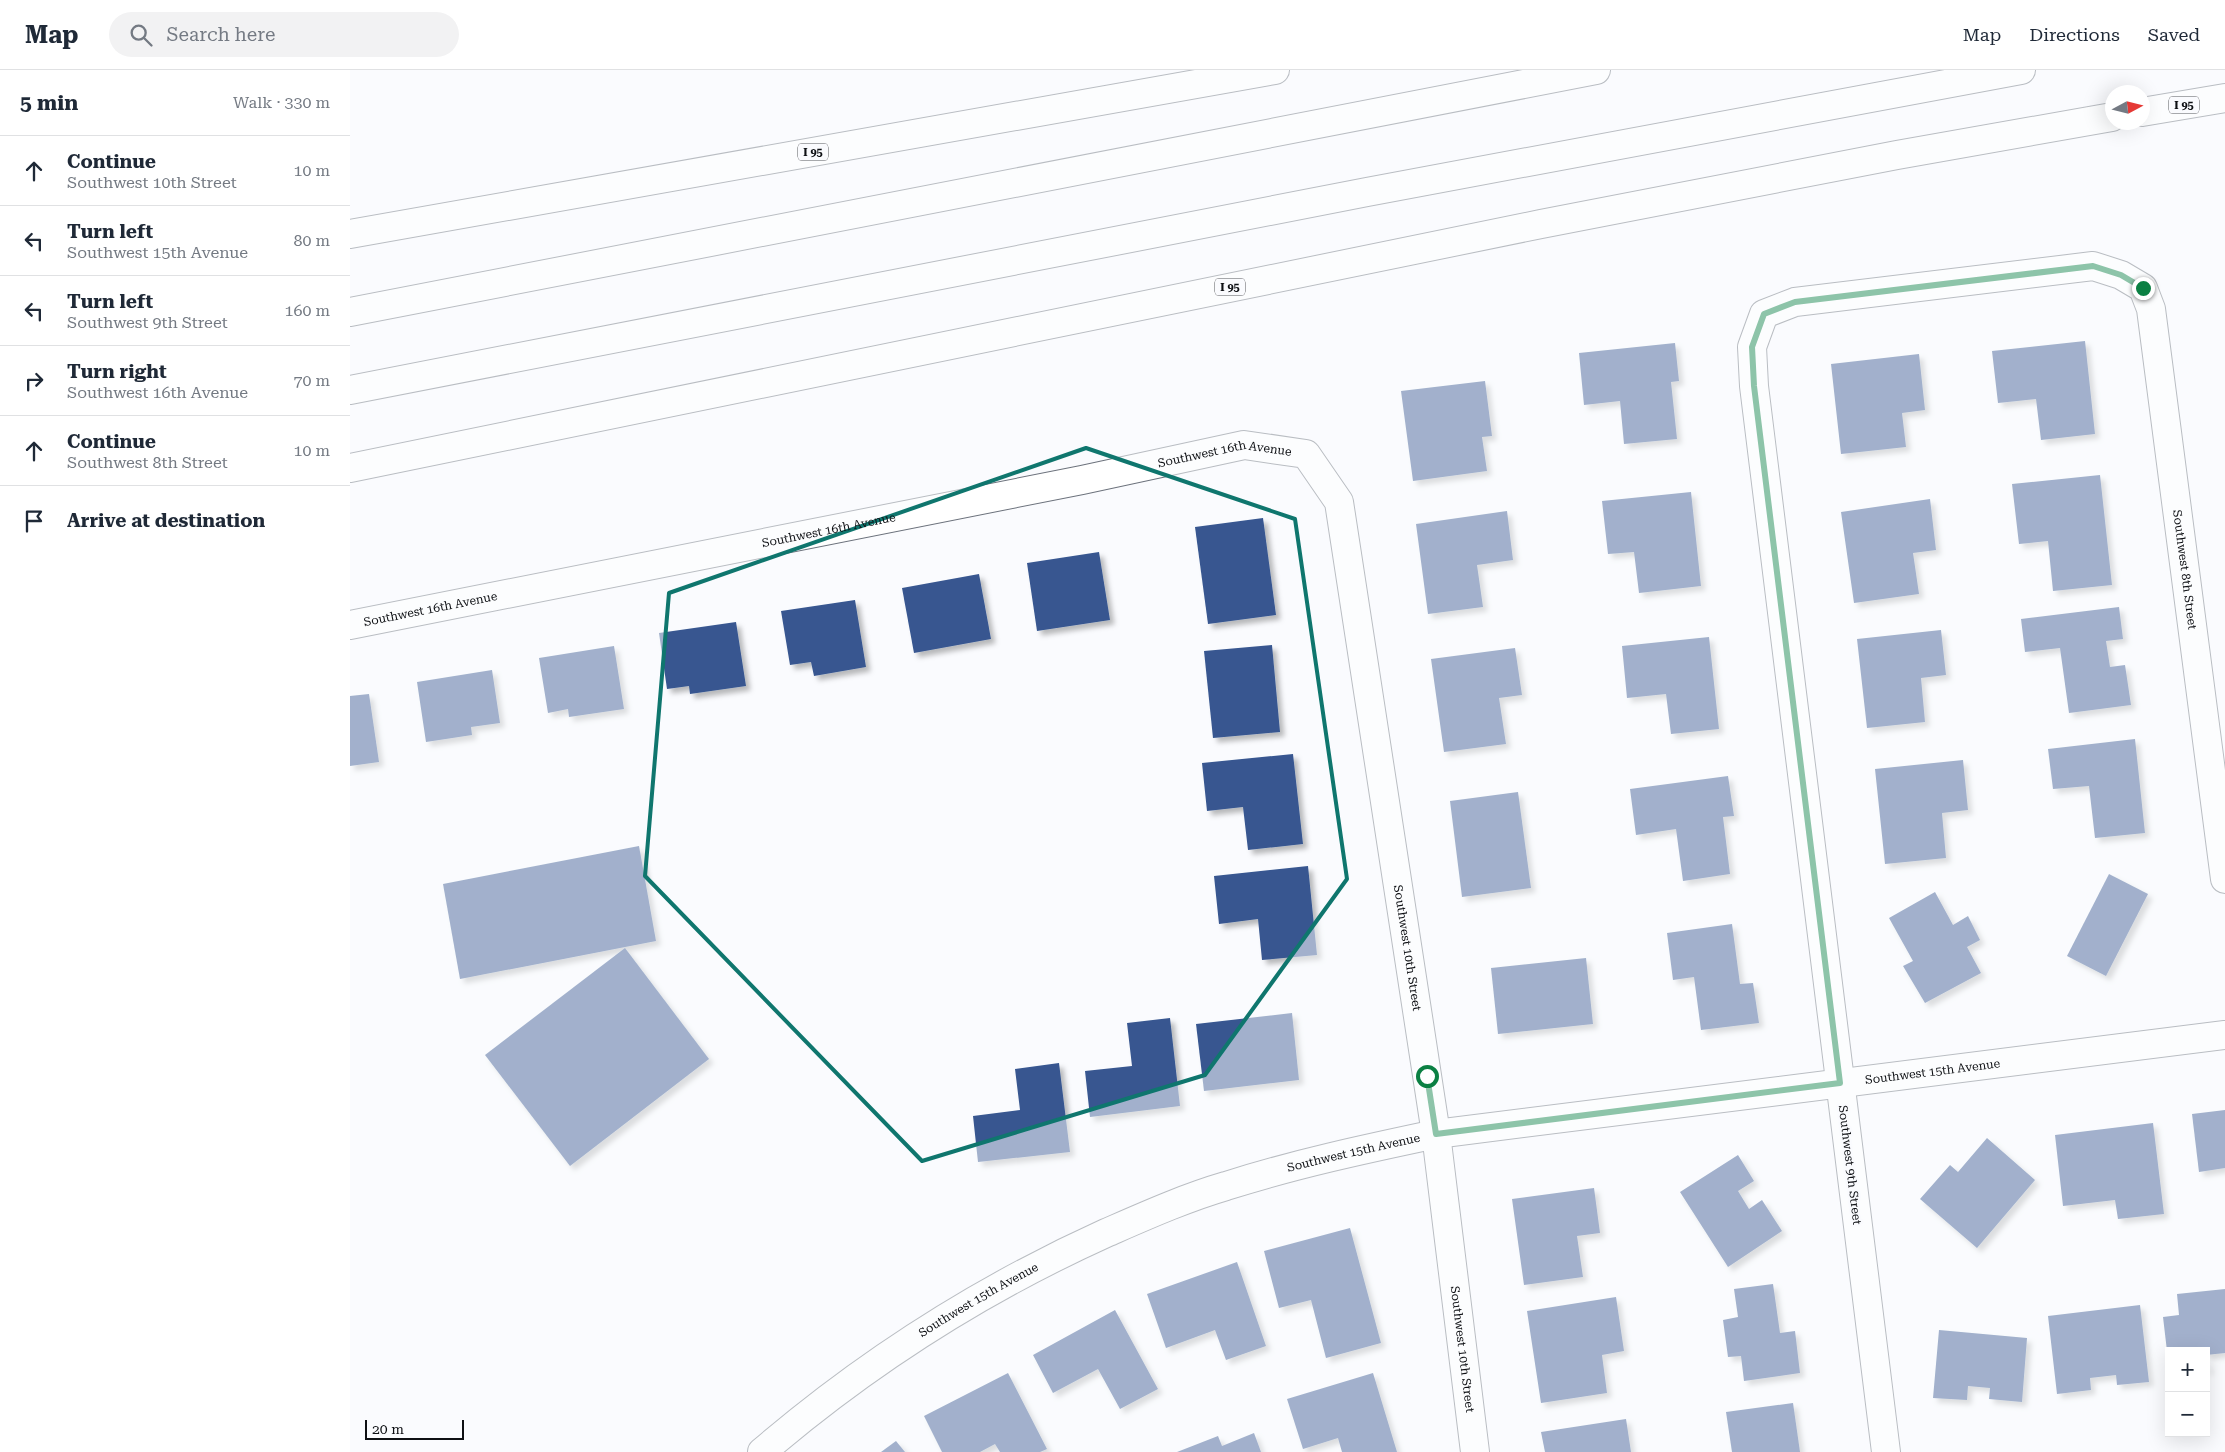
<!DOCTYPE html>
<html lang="en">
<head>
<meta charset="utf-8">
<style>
  body { margin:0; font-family:"Roboto Serif",serif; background:#f2f2f3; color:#1f2937 }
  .controls { position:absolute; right:15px; bottom:15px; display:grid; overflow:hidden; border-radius:0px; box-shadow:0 5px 20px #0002 }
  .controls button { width:45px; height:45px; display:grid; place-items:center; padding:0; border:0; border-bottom:1px solid #e0e1e3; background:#fff; color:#1f2937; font:25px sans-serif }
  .compass { position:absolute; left:1755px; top:15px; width:45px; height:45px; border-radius:50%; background:#fff; box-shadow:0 5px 20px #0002; rotate:83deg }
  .scale { position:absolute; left:15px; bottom:12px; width:99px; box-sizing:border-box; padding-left:5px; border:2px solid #0e1014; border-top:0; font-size:14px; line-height:18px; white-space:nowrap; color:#0e1014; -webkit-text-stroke:4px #fafbfe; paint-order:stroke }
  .stop { position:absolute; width:15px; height:15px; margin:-11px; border:4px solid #0b8043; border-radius:50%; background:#fff }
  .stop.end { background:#0b8043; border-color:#fff; box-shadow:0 1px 5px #0008 }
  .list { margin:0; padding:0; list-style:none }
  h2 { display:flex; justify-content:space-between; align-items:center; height:65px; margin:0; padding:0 20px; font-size:21px }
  h2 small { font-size:16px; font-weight:400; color:#747a83 }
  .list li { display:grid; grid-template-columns:32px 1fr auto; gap:15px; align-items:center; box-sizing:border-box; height:70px; padding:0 20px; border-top:1px solid #e0e1e3 }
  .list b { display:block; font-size:19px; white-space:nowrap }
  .list p { margin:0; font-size:16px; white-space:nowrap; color:#747a83 }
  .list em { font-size:16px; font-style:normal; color:#747a83 }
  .icon { flex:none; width:28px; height:28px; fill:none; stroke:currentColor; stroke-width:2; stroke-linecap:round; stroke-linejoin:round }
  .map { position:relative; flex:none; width:1875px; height:1382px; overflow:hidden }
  header { display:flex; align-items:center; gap:30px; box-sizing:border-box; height:70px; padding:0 25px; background:#fff; border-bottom:1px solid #e0e1e3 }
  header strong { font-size:24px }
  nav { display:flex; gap:28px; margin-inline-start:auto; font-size:18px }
  .search { width:350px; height:45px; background:#f2f2f3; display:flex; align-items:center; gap:12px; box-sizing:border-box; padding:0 18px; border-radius:28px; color:#747a83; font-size:19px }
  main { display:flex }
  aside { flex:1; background:#fff }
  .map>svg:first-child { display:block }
  .building { fill:#375790; filter:url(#shadow) }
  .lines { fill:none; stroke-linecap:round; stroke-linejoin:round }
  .minor-casing { stroke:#6c727c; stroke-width:30 }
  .highway-casing { stroke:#6c727c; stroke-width:30 }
  .minor { stroke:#fff; stroke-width:28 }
  .highway { stroke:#fff; stroke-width:28 }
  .route { stroke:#0b8043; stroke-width:6 }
  .marked { fill:none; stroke:#0f766e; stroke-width:4; stroke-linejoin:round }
  .labels { text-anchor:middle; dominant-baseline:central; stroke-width:5; stroke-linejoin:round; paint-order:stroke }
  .shield { fill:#fafbfe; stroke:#55565a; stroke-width:1 }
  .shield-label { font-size:11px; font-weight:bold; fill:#0e1014 }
  .street-label { font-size:12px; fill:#0e1014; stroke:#fafbfe }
</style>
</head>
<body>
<header>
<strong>Map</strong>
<div class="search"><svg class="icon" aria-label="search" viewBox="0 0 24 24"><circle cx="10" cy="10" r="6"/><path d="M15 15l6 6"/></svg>Search here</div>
<nav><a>Map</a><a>Directions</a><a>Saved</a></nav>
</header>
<main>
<aside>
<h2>5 min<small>Walk · 330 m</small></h2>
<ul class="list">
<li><svg class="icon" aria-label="ahead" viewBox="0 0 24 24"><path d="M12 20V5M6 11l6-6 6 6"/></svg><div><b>Continue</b><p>Southwest 10th Street</p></div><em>10 m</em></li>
<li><svg class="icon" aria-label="left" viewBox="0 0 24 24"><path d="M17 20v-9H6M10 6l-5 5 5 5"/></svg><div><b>Turn left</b><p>Southwest 15th Avenue</p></div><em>80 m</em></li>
<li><svg class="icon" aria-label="left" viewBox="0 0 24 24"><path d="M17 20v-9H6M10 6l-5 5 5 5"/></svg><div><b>Turn left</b><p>Southwest 9th Street</p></div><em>160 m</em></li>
<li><svg class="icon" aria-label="right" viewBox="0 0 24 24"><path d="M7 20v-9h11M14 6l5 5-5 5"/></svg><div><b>Turn right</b><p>Southwest 16th Avenue</p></div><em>70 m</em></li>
<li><svg class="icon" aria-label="ahead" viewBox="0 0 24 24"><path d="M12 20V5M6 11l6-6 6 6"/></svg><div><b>Continue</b><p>Southwest 8th Street</p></div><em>10 m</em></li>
<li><svg class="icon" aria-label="arrive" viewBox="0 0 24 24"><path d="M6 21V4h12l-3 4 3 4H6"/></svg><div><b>Arrive at destination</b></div></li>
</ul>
</aside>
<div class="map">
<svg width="1875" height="1382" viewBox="0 0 1875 1382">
  <defs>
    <filter id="shadow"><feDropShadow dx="4.5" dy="4.5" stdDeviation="2.5" flood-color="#0004"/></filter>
  </defs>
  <rect width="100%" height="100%" fill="#fafbfe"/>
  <g class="building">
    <polygon points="1735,271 1745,364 1691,370 1686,329 1648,333 1642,281"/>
    <polygon points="1325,273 1329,311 1321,312 1327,369 1274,374 1270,331 1234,335 1229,283"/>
    <polygon points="1569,284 1575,340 1552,343 1556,377 1491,384 1481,294"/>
    <polygon points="1135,311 1142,366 1132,367 1137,401 1063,411 1051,321"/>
    <polygon points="1750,405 1762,515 1703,521 1698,471 1669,474 1662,414"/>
    <polygon points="1341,422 1351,516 1289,523 1284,482 1258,484 1252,431"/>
    <polygon points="1580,429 1586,480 1563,483 1569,524 1504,533 1491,442"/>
    <polygon points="1157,441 1163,490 1127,495 1133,537 1078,544 1066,454"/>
    <polygon points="913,448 926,545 858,554 845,457"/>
    <polygon points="749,482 760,550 687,561 677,493"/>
    <polygon points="629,504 641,569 564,583 552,518"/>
    <polygon points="505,530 516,597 464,606 461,592 440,595 431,541"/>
    <polygon points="1769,537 1773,569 1756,571 1760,597 1775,595 1781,635 1719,643 1710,578 1675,582 1671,549"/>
    <polygon points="386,552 396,616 340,624 339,616 317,619 309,563"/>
    <polygon points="1591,560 1596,605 1571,608 1575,652 1517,658 1507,569"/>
    <polygon points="1359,567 1369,659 1321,664 1316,624 1277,628 1272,576"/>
    <polygon points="922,575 930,662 863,668 854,581"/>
    <polygon points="264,576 274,639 219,647 218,639 198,643 189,588"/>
    <polygon points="1165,578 1172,625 1149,628 1156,674 1094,682 1081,589"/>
    <polygon points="142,600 150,653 121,657 122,665 76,672 67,612"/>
    <polygon points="19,624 29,692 0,696 0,626"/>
    <polygon points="1785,669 1795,763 1745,768 1739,716 1703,719 1698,679"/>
    <polygon points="943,684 953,774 898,780 893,737 857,741 852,693"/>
    <polygon points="1613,690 1618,740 1592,743 1596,788 1535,794 1525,699"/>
    <polygon points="1378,706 1384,746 1373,747 1380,804 1333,811 1326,759 1286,765 1280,719"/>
    <polygon points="1168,722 1181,818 1112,827 1100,731"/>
    <polygon points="289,776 306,871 110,909 93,814"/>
    <polygon points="958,796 967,885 912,890 908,849 869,854 864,806"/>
    <polygon points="1759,804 1798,824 1756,906 1717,886"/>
    <polygon points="1585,822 1603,855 1618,846 1630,870 1617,877 1631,903 1575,933 1553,896 1563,891 1539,848"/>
    <polygon points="1382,854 1390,914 1403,913 1409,953 1351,960 1344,907 1323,910 1317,863"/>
    <polygon points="275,878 359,989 220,1096 135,985"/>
    <polygon points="1236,888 1243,954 1148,964 1141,898"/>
    <polygon points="942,943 949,1010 854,1021 846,954"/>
    <polygon points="820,948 830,1036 740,1047 735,1001 782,996 777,953"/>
    <polygon points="709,993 720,1082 628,1092 623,1046 670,1040 665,999"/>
    <polygon points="1875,1040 1875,1098 1849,1102 1842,1044"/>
    <polygon points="1803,1053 1814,1144 1768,1149 1765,1130 1713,1136 1705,1065"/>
    <polygon points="1637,1068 1685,1110 1627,1178 1570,1129 1600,1095 1608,1102"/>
    <polygon points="1388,1085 1404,1111 1388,1121 1399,1139 1412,1130 1432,1161 1378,1197 1330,1122"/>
    <polygon points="1244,1118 1250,1163 1227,1166 1233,1207 1174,1215 1162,1129"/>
    <polygon points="1000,1158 1031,1273 976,1288 961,1230 929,1238 914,1181"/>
    <polygon points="887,1192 916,1276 876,1290 865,1260 816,1278 797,1224"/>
    <polygon points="1423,1214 1430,1263 1445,1261 1450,1303 1394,1311 1391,1286 1378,1287 1373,1250 1388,1247 1384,1219"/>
    <polygon points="1875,1219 1875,1283 1856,1285 1856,1281 1817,1281 1813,1247 1829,1245 1827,1224"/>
    <polygon points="1266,1227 1274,1281 1252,1285 1257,1323 1191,1333 1177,1241"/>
    <polygon points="1790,1235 1799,1312 1767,1315 1766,1305 1740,1308 1741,1320 1707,1324 1698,1246"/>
    <polygon points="765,1240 808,1319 770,1339 748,1299 703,1323 683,1285"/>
    <polygon points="1589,1260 1677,1268 1672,1332 1639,1329 1640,1318 1618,1316 1617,1330 1583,1328"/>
    <polygon points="1856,1286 1859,1300 1856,1301"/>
    <polygon points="658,1303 697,1379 690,1382 650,1382 645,1374 630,1382 592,1382 574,1346"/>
    <polygon points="1023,1303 1047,1382 992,1382 988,1368 953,1379 937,1329"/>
    <polygon points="1443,1333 1450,1382 1382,1382 1376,1342"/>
    <polygon points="1276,1349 1281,1382 1195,1382 1191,1362"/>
    <polygon points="904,1363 911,1382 827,1382 868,1366 872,1376"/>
    <polygon points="546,1371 555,1382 531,1382"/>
  </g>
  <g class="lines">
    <defs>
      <g id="minor">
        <path id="s1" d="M 0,555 L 732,410 L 894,375 L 956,384 L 989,432 L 1086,1064 L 1125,1382"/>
        <path id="s2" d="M 412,1382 C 517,1292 630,1220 756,1163 C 795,1146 835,1128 876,1116 C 945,1094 1015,1079 1086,1064 L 1875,965"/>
        <path id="s3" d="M 1536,1382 L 1404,316 L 1402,277 L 1414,244 L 1445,232 L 1743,196 L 1771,205 L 1793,218 L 1801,239 L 1875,809"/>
      </g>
      <g id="highway">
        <polyline points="1792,42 1875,28"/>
        <polyline points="0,164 925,0"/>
        <polyline points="0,242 1246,0"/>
        <polyline points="0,320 1017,122 1671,0"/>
        <polyline points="0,398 1191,154 1547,85 1762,47"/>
      </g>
    </defs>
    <use href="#minor" class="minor-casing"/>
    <use href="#highway" class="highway-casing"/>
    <use href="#minor" class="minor"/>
    <use href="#highway" class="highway"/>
  </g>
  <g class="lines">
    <polyline class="route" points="1077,1006 1086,1064 1490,1013 1404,316 1402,277 1414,244 1445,232 1743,196 1771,205 1793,218"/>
  </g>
  <path d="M0 0H1875V1382H0ZM 736,378 L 945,449 L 997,809 L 855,1005 L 572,1091 L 295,806 L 319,523 Z" fill="#fafbfe" fill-opacity=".55" fill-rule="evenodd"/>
  <path class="marked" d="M 736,378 L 945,449 L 997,809 L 855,1005 L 572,1091 L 295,806 L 319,523 Z"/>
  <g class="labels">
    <g class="shield">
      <rect x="1819" y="26.5" width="30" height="17" rx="4"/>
      <rect x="448" y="73.5" width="30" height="17" rx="4"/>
      <rect x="865" y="208.5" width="30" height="17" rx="4"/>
    </g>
    <g class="shield-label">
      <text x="1834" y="35">I 95</text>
      <text x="463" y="82">I 95</text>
      <text x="880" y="217">I 95</text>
    </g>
    <g class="street-label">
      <text stroke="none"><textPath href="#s1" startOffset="892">Southwest 16th Avenue</textPath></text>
      <text stroke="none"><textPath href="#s1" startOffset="488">Southwest 16th Avenue</textPath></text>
      <text stroke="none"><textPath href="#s3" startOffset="1822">Southwest 8th Street</textPath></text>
      <text stroke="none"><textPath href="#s1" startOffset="82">Southwest 16th Avenue</textPath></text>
      <text stroke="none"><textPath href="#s1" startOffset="1484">Southwest 10th Street</textPath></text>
      <text stroke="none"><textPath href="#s2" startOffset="1255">Southwest 15th Avenue</textPath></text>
      <text stroke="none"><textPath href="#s2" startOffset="670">Southwest 15th Avenue</textPath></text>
      <text transform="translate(1500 1095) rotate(83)">Southwest 9th Street</text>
      <text stroke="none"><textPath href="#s2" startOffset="265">Southwest 15th Avenue</textPath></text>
      <text stroke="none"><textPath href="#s1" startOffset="1889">Southwest 10th Street</textPath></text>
    </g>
  </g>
</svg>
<div class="controls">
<button>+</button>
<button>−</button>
</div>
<svg class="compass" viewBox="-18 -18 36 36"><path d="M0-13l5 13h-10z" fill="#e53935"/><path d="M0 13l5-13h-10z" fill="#747a83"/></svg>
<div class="scale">20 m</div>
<div class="stop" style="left:1077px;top:1006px"></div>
<div class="stop end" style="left:1793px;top:218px"></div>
</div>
</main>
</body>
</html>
